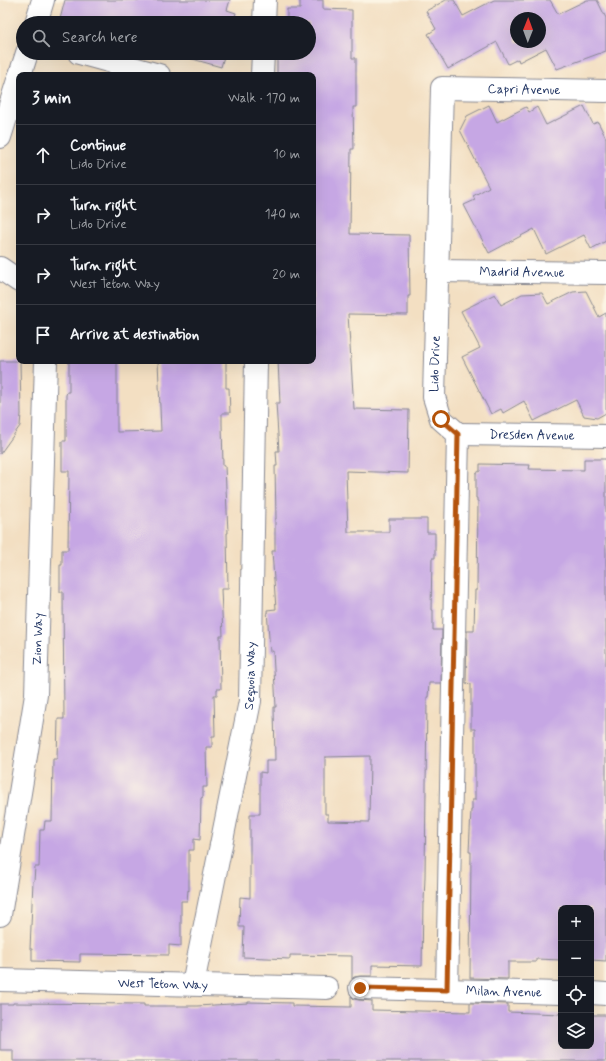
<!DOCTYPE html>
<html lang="en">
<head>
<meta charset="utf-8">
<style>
  body { margin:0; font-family:Mynerve,sans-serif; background:#242831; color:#f1f3f6 }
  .controls { position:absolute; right:12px; bottom:12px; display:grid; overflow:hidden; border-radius:8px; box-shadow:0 4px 16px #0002 }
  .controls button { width:36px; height:36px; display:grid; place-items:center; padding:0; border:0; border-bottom:1px solid #363941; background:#171b24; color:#f1f3f6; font:20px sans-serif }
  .compass { position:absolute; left:510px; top:12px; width:36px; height:36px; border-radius:50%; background:#171b24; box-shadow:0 4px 16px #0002; rotate:1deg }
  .stop { position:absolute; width:12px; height:12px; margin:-9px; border:3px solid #b45309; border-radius:50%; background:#fff }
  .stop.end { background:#b45309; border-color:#fff; box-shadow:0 1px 4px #0008 }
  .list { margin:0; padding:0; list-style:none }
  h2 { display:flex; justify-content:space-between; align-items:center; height:52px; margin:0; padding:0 16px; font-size:17px }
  h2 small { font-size:13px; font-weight:400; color:#9ea1a6 }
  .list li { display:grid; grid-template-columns:26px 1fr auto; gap:12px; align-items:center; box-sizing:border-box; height:60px; padding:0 16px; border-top:1px solid #363941 }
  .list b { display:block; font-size:15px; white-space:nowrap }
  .list p { margin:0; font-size:13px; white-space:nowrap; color:#9ea1a6 }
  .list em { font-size:13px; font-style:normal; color:#9ea1a6 }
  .icon { flex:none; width:22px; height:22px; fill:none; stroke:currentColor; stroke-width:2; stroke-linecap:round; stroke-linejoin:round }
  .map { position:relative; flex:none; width:606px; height:1061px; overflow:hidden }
  .search { position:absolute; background:#171b24; box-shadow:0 4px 16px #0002; left:16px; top:16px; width:300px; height:44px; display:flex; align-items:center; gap:10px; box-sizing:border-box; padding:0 14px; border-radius:22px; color:#9ea1a6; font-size:15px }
  .panel { position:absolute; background:#171b24; box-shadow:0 4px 16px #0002; left:16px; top:72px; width:300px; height:292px; border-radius:8px }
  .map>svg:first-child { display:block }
  .building { fill:#c6a7e4; fill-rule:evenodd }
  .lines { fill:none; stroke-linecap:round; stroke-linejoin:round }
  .minor-casing { stroke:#878790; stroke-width:24 }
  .minor { stroke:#fff; stroke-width:22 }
  .route { stroke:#b45309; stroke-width:5 }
  .labels { text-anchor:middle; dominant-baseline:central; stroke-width:3; stroke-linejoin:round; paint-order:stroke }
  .street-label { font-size:13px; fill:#1b2f5e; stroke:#fcf5e5 }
</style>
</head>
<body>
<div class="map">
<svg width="606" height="1061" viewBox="0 0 606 1061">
  <rect width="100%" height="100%" fill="#fcf5e5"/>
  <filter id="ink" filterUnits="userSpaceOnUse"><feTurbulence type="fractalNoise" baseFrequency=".025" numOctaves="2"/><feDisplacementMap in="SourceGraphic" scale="8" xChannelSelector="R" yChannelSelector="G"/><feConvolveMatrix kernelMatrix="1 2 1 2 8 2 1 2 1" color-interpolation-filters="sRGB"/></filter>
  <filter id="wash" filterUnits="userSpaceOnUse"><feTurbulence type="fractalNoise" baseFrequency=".012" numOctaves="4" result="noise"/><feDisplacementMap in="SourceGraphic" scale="16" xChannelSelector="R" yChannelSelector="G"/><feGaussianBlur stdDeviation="0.9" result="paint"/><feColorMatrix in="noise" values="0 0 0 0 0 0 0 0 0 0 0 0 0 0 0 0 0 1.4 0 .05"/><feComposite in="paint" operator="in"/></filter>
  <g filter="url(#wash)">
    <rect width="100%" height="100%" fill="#f3dfc2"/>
    <g id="blocks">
      <g class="building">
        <polygon points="65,0 230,0 227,10 236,13 233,23 59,23"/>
        <path d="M 300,0 L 323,0 L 323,9 L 352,10 L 352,58 L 356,58 L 356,107 L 353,107 L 354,149 L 351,149 L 350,234 L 409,235 L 410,296 L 408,296 L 408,315 L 348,314 L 354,409 L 409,410 L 408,473 L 346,471 L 348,532 L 389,532 L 389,519 L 427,519 L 427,533 L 435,533 L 435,558 L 432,558 L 431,610 L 433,610 L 433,630 L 442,630 L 441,683 L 429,683 L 428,697 L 427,697 L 425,877 L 424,902 L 423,902 L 422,966 L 372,965 L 372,976 L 360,976 L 354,977 L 352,979 L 352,956 L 290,955 L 290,959 L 243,957 L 244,927 L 239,927 L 240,897 L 250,898 L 250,814 L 260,814 L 260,772 L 266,773 L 266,761 L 275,761 L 274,707 L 276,707 L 273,651 L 270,652 L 267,610 L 276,609 L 272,551 L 275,551 L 275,519 L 276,519 L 275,466 L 277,466 L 276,451 L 279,451 L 276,403 L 280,403 L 278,361 L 313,361 L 313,75 L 277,75 L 277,53 L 309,53 L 309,23 L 284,23 L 287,22 L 287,9 L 300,9 ZM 370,756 L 369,822 L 328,821 L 328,814 L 325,814 L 325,757 Z"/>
        <path d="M 446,0 L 454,0 L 463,16 L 494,0 L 550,0 L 558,14 L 587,0 L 597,0 L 606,18 L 606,51 L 557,69 L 546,48 L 519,62 L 518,59 L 508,64 L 497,42 L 448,69 L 428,34 L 436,29 L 426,11 ZM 516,18 L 540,18 L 540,42 L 516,42 Z"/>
        <polygon points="171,53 225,53 221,67"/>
        <polygon points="489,105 497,122 526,107 529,112 537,107 546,125 584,106 593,124 598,122 606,138 606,241 591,249 584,235 546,254 534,229 489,253 464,205 475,200 473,196 489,187 460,130 467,116"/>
        <polygon points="586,291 599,317 606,313 606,413 597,418 584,416 576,400 534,421 524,401 503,413 501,409 491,414 462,357 480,348 461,311 495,294 501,305 522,294 542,293 548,304 573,292"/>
        <polygon points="0,361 20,361 21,414 20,426 0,454"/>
        <polygon points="69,361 117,361 117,432 161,431 158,361 226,361 226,388 229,388 230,413 222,413 222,424 223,466 225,466 228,533 227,533 228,589 221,589 223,636 220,636 221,689 217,689 217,695 214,695 215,736 212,736 212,747 206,747 207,787 203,787 203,797 201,798 200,840 194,839 194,850 189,850 189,891 188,890 187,901 181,901 181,946 169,945 169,955 80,954 80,962 32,961 32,949 30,949 33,881 34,881 35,867 39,867 40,830 44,830 45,821 52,821 53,759 57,759 58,719 64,719 63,592 60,592 60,565 62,565 62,550 68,550 69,471 62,471 62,441 66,441 66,395 67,392 69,392"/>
        <polygon points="584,459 606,459 606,961 591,960 591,908 561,908 561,960 536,959 536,962 508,962 508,979 470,978 471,852 469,852 471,810 472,810 472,800 475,800 475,729 471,729 471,684 466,683 467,631 474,631 475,590 477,590 478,501 477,501 477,498 476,498 476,473 480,471 480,464 530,465 529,469 584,470"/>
        <polygon points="351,996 354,999 359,1000 372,1001 372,1010 470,1012 470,1003 508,1004 508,1012 561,1014 561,1046 591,1046 591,1015 606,1015 606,1061 13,1061 13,1050 0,1050 0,1004 13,1004 13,1003 144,1004 144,1006 197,1006 248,1003 248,1002 292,1003 292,1006 351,1007"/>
      </g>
    </g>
  </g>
  <g filter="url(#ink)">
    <use href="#blocks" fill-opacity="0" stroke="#878790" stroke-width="1"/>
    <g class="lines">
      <defs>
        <g id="minor">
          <polyline points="36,23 43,0"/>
          <polyline points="264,23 265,0"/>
          <polyline points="79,53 159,75"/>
          <polyline points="20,75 27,53"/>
          <polyline points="262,75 263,53"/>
          <polyline points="0,137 19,77"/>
          <polyline points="0,268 19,281"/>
          <path id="s1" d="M 437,271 L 606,273"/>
          <path id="s2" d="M 458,434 L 606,436"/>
          <path id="s3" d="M 0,915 L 36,695 L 46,361"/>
          <path id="s4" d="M 0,980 L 327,988"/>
          <path id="s5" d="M 193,984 L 250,701 L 256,361"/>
          <path id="s6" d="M 360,988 L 561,993"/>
          <path id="s7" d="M 447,990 L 458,434 L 441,419 L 434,397 L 442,88 L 606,91"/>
          <polyline points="591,993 606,994"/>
        </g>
      </defs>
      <use href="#minor" class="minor-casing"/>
      <use href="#minor" class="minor"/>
    </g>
  </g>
  <g class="lines" filter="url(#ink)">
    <polyline class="route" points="360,988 447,990 458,434 441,419"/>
  </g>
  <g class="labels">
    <g class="street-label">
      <text stroke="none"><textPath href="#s7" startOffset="993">Capri Avenue</textPath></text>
      <text stroke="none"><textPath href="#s1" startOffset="85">Madrid Avenue</textPath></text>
      <text stroke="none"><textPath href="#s7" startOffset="635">Lido Drive</textPath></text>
      <text stroke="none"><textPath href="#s2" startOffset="74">Dresden Avenue</textPath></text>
      <text stroke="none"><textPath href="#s3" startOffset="279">Zion Way</textPath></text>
      <text stroke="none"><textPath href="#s5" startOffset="314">Sequoia Way</textPath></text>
      <text stroke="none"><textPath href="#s4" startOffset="163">West Teton Way</textPath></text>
      <text stroke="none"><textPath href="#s6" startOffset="144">Milan Avenue</textPath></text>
    </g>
  </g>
</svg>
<div class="controls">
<button>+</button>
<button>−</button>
<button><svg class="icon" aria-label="locate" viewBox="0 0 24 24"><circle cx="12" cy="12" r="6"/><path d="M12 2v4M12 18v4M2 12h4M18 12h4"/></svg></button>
<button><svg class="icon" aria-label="layers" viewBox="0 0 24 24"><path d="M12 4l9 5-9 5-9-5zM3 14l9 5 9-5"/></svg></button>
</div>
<svg class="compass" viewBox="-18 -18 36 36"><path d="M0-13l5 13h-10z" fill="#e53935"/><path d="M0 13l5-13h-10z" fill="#9ea1a6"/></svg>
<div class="stop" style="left:441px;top:419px"></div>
<div class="stop end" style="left:360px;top:988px"></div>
<div class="search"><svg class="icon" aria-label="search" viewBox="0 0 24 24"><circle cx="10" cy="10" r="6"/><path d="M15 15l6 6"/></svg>Search here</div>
<section class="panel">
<h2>3 min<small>Walk · 170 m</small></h2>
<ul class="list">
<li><svg class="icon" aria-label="ahead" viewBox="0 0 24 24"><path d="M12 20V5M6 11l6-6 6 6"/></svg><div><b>Continue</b><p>Lido Drive</p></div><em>10 m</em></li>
<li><svg class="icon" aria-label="right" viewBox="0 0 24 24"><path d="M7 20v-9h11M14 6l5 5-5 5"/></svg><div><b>Turn right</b><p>Lido Drive</p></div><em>140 m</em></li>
<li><svg class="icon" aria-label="right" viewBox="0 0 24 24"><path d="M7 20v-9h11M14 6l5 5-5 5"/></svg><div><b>Turn right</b><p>West Teton Way</p></div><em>20 m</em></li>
<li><svg class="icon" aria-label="arrive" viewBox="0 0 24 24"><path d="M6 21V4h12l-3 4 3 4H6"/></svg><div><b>Arrive at destination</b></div></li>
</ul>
</section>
</div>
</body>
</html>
